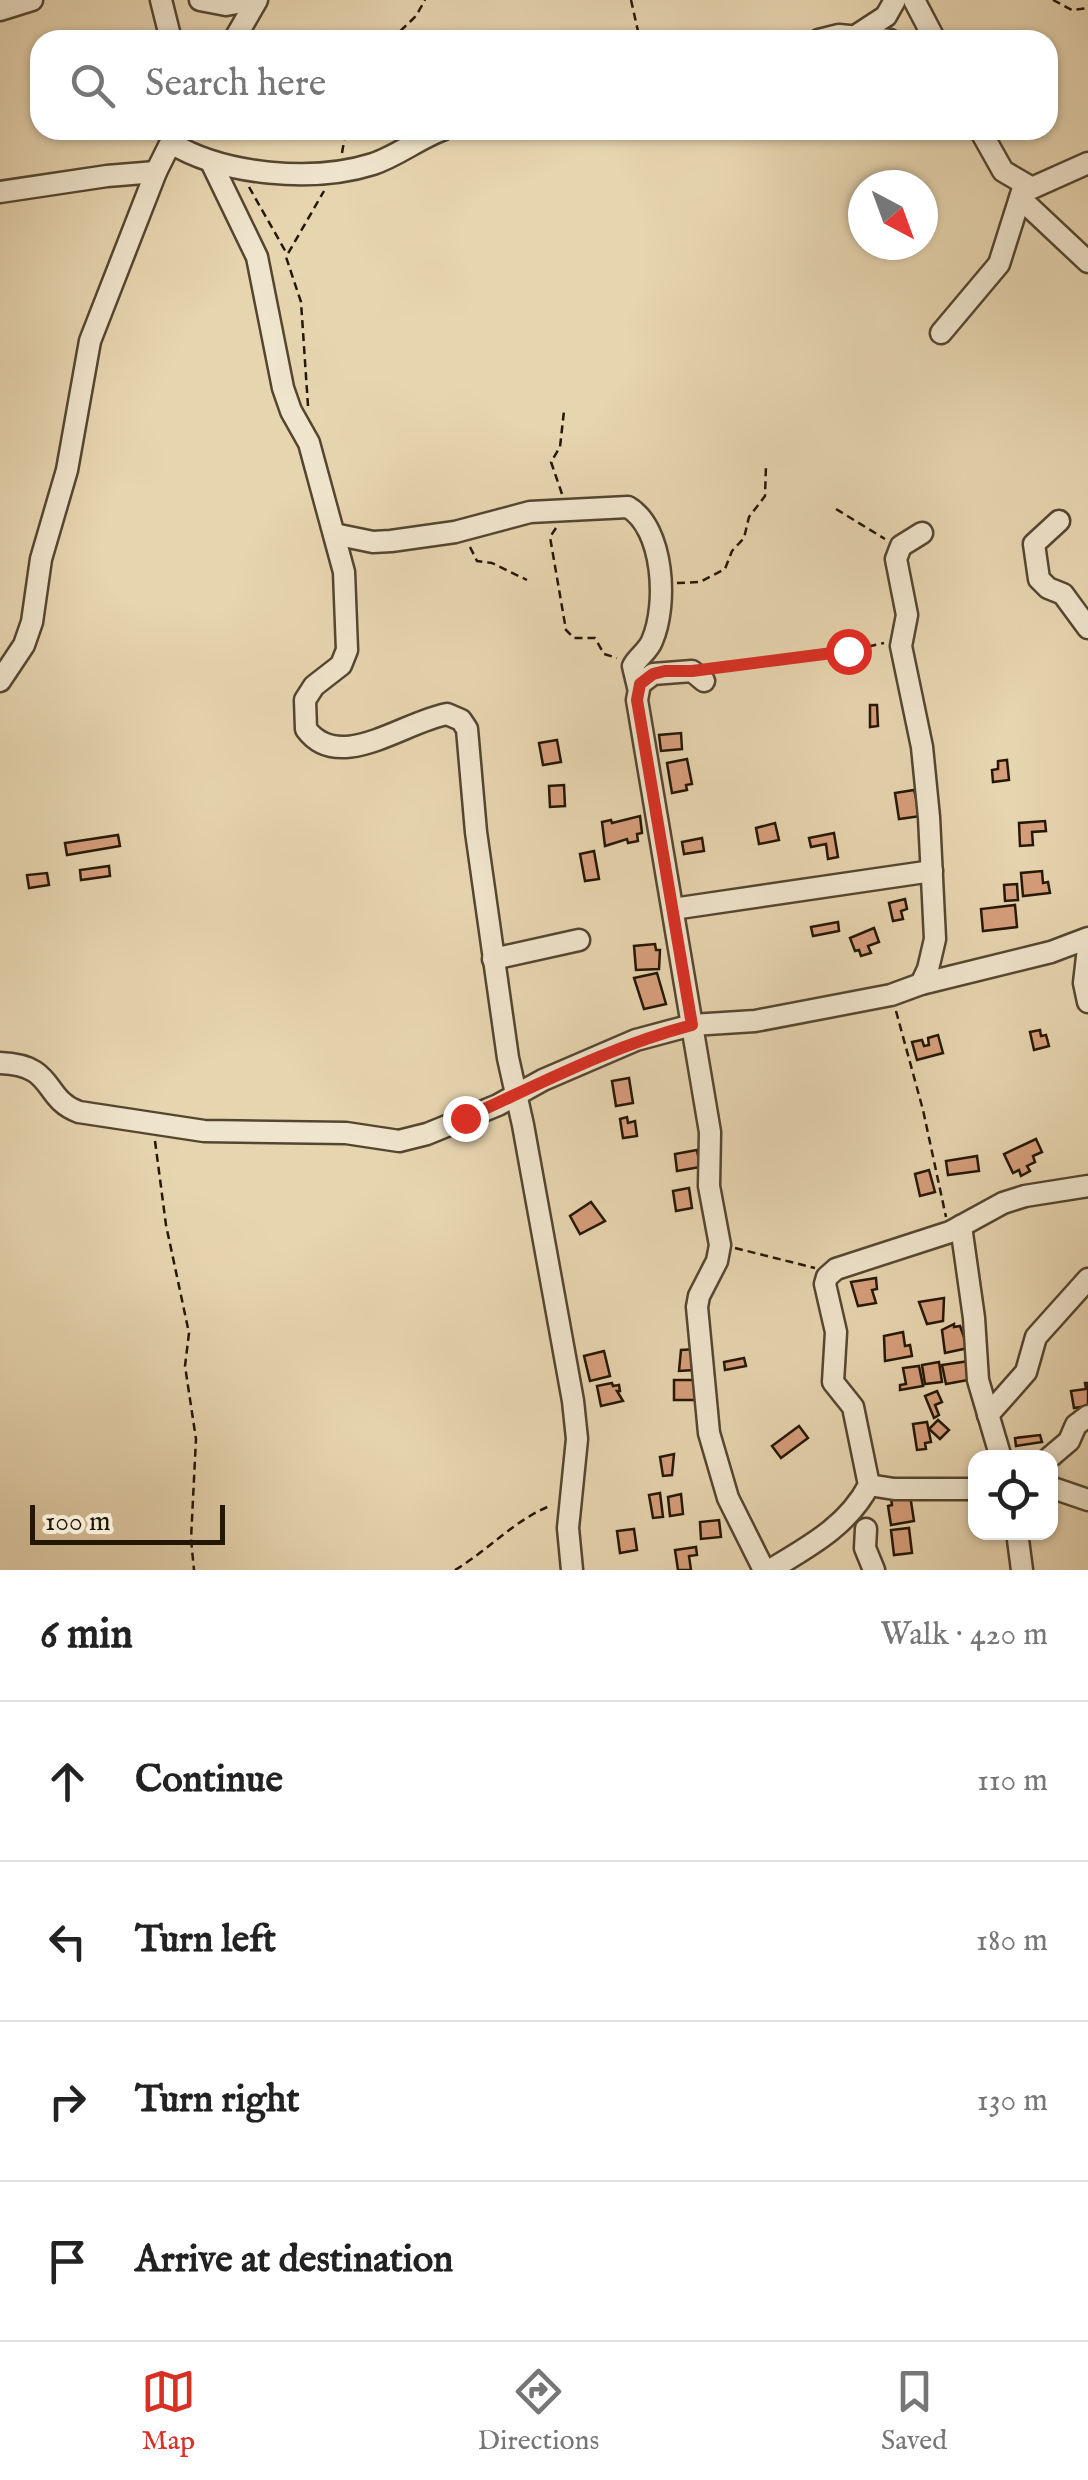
<!DOCTYPE html>
<html lang="en">
<head>
<meta charset="utf-8">
<style>
  body { margin:0; font-family:"IM FELL English",serif; background:#f2f2f2; color:#222 }
  .controls { position:absolute; right:30px; bottom:30px; display:grid; overflow:hidden; border-radius:20px; box-shadow:0 2px 8px #0004 }
  .controls button { width:90px; height:90px; display:grid; place-items:center; padding:0; border:0; border-bottom:2px solid #e0e0e0; background:#fff; color:#222; font:50px sans-serif }
  .compass { position:absolute; left:848px; top:170px; width:90px; height:90px; border-radius:50%; background:#fff; box-shadow:0 2px 8px #0004; rotate:139deg }
  .scale { position:absolute; left:30px; bottom:25px; width:195px; box-sizing:border-box; padding-left:10px; border:5px solid #241705; border-top:0; font-size:28px; line-height:35px; white-space:nowrap; color:#241705; -webkit-text-stroke:8px #efe4cc; paint-order:stroke }
  .stop { position:absolute; width:30px; height:30px; margin:-22px; border:8px solid #d93025; border-radius:50%; background:#fff }
  .stop.end { background:#d93025; border-color:#fff; box-shadow:0 2px 10px #0008 }
  .list { margin:0; padding:0; list-style:none }
  h2 { display:flex; justify-content:space-between; align-items:center; height:130px; margin:0; padding:0 40px; font-size:42px }
  h2 small { font-size:32px; font-weight:400; color:#767676 }
  .list li { display:grid; grid-template-columns:65px 1fr auto; gap:30px; align-items:center; box-sizing:border-box; height:160px; padding:0 40px; border-top:2px solid #e0e0e0 }
  .list b { display:block; font-size:38px; white-space:nowrap }
  .list em { font-size:32px; font-style:normal; color:#767676 }
  .icon { flex:none; width:55px; height:55px; fill:none; stroke:currentColor; stroke-width:2; stroke-linecap:round; stroke-linejoin:round }
  .map { position:relative; flex:none; width:1088px; height:1570px; overflow:hidden }
  .search { position:absolute; background:#fff; box-shadow:0 2px 8px #0004; left:30px; right:30px; top:30px; height:110px; display:flex; align-items:center; gap:25px; box-sizing:border-box; padding:0 35px; border-radius:30px; color:#767676; font-size:38px }
  .sheet { height:770px; background:#fff }
  nav { display:flex; justify-content:space-around; align-items:center; box-sizing:border-box; height:140px; border-top:2px solid #e0e0e0; background:#fff; font-size:28px; color:#767676 }
  nav a { display:grid; justify-items:center; gap:5px }
  nav .on { color:#d93025 }
  .map>svg:first-child { display:block }
  .building { fill:#d69e7b; stroke:#241705; stroke-width:2.5 }
  .lines { fill:none; stroke-linecap:round; stroke-linejoin:round }
  .minor-casing { stroke:#554630; stroke-width:25 }
  .path { stroke:#241705; stroke-width:2.5; stroke-dasharray:8 5; stroke-linecap:butt }
  .minor { stroke:#efe4cc; stroke-width:20 }
  .route { stroke:#d93025; stroke-width:12 }
</style>
</head>
<body>
<div class="map">
<svg width="1088" height="1570" viewBox="0 0 1088 1570">
  <rect width="100%" height="100%" fill="#e7d5b0"/>
  <filter id="stains"><feTurbulence type="fractalNoise" baseFrequency=".002" numOctaves="4"/><feColorMatrix values="0 0 0 0 .2 0 0 0 0 .09 0 0 0 0 .02 0 0 0 .5 -.17"/></filter>
  <radialGradient id="worn" r=".72"><stop offset=".6" stop-color="#630" stop-opacity="0"/><stop offset="1" stop-color="#630" stop-opacity=".3"/></radialGradient>
  <g class="building">
    <polygon points="870,705 877,705 878,726 870,727"/>
    <polygon points="681,733 682,749 661,751 659,735"/>
    <polygon points="557,740 561,762 543,765 539,743"/>
    <polygon points="687,759 692,784 686,785 687,790 672,793 667,763"/>
    <polygon points="1007,760 1009,780 993,782 992,770 998,769 998,761"/>
    <polygon points="564,785 565,806 550,807 549,786"/>
    <polygon points="914,790 921,816 899,819 895,793"/>
    <polygon points="640,816 642,833 637,834 638,841 628,843 627,839 605,846 602,822 611,820 612,823"/>
    <polygon points="1045,821 1046,831 1032,832 1033,845 1020,846 1019,823"/>
    <polygon points="775,823 779,840 759,844 756,828"/>
    <polygon points="834,833 838,857 828,859 826,844 811,847 809,838"/>
    <polygon points="118,835 120,846 67,855 65,843"/>
    <polygon points="702,838 704,851 684,854 682,842"/>
    <polygon points="594,851 599,879 585,881 580,854"/>
    <polygon points="109,866 110,876 81,880 80,870"/>
    <polygon points="1042,871 1043,883 1048,882 1050,893 1023,896 1021,873"/>
    <polygon points="47,873 49,885 29,888 27,875"/>
    <polygon points="1017,884 1018,900 1005,901 1004,885"/>
    <polygon points="905,899 907,909 901,911 903,919 893,921 889,903"/>
    <polygon points="1015,905 1017,927 983,931 981,909"/>
    <polygon points="838,922 839,931 813,936 811,927"/>
    <polygon points="874,928 879,942 868,946 871,953 861,956 859,950 855,951 850,938"/>
    <polygon points="655,944 656,950 660,950 659,969 636,970 634,946"/>
    <polygon points="657,973 666,1004 644,1009 634,978"/>
    <polygon points="1040,1030 1041,1036 1046,1035 1049,1046 1034,1050 1030,1032"/>
    <polygon points="938,1035 943,1053 917,1060 912,1042 922,1040 924,1046 929,1045 928,1038"/>
    <polygon points="629,1078 633,1103 616,1106 612,1081"/>
    <polygon points="627,1117 628,1123 635,1121 637,1136 623,1138 620,1119"/>
    <polygon points="1036,1139 1042,1152 1033,1156 1035,1162 1027,1166 1030,1171 1021,1176 1019,1170 1013,1173 1004,1154"/>
    <polygon points="697,1150 700,1167 677,1171 675,1154"/>
    <polygon points="977,1156 979,1171 948,1175 946,1161"/>
    <polygon points="929,1170 935,1192 920,1196 915,1174"/>
    <polygon points="689,1188 692,1208 676,1211 673,1191"/>
    <polygon points="591,1202 605,1221 580,1234 570,1216"/>
    <polygon points="876,1278 877,1289 872,1290 876,1303 858,1306 851,1282"/>
    <polygon points="944,1298 943,1321 927,1324 919,1302"/>
    <polygon points="954,1324 954,1327 960,1326 968,1348 945,1353 942,1330"/>
    <polygon points="903,1332 905,1346 910,1345 912,1356 885,1361 884,1336"/>
    <polygon points="697,1349 694,1370 679,1371 681,1350"/>
    <polygon points="604,1351 610,1376 590,1381 584,1356"/>
    <polygon points="744,1358 746,1366 725,1370 724,1362"/>
    <polygon points="969,1361 968,1380 946,1384 942,1365"/>
    <polygon points="939,1362 942,1382 925,1384 922,1365"/>
    <polygon points="919,1366 923,1386 900,1390 900,1385 906,1384 903,1368"/>
    <polygon points="674,1380 701,1380 697,1400 674,1400"/>
    <polygon points="612,1383 613,1386 619,1385 620,1391 617,1391 623,1401 601,1406 597,1386"/>
    <polygon points="1085,1383 1088,1383 1088,1406 1074,1408 1071,1391 1086,1389"/>
    <polygon points="937,1391 942,1402 935,1405 939,1415 934,1418 925,1396"/>
    <polygon points="938,1420 949,1430 940,1439 929,1429"/>
    <polygon points="927,1422 931,1442 925,1443 926,1449 917,1450 913,1424"/>
    <polygon points="799,1426 808,1438 781,1458 772,1446"/>
    <polygon points="1040,1435 1042,1442 1016,1446 1015,1438"/>
    <polygon points="674,1454 672,1475 663,1476 660,1457"/>
    <polygon points="660,1493 663,1517 653,1518 649,1495"/>
    <polygon points="681,1494 683,1514 670,1516 668,1497"/>
    <polygon points="910,1495 914,1521 891,1525 888,1506 892,1505 891,1498"/>
    <polygon points="719,1520 721,1537 701,1539 700,1522"/>
    <polygon points="909,1528 912,1553 894,1555 891,1530"/>
    <polygon points="634,1529 637,1550 620,1553 617,1531"/>
    <polygon points="696,1547 697,1555 689,1556 691,1570 678,1570 675,1550"/>
  </g>
  <g class="lines">
    <defs>
      <g id="minor">
        <polyline points="161,0 171,40"/>
        <polyline points="200,0 226,5 254,0"/>
        <polyline points="914,0 935,40"/>
        <polyline points="0,10 32,0"/>
        <polyline points="857,35 886,16 895,0"/>
        <polyline points="234,40 257,0"/>
        <polyline points="819,40 839,35 890,40"/>
        <polyline points="980,130 1003,171 1032,188 1088,163"/>
        <path d="M 171,143 C 224,175 313,183 373,164 C 397,156 418,139 442,130"/>
        <path d="M 211,162 L 257,257 L 283,388 L 291,411 L 309,443 L 344,572 L 347,650 L 341,665 L 314,686 L 305,700 L 306,729 C 339,774 403,722 447,714 L 461,720 L 467,729 L 476,832 L 508,1058 L 523,1125 L 573,1401 L 577,1439 L 568,1528 L 572,1570"/>
        <polyline points="0,192 107,176 156,172"/>
        <polyline points="1020,198 1088,262"/>
        <polyline points="941,333 999,264 1024,185"/>
        <polyline points="1059,521 1034,544 1039,579 1048,588 1063,594 1088,628"/>
        <path d="M 334,534 L 373,542 L 391,541 L 455,532 L 530,512 L 628,507 C 664,528 668,605 652,641 C 648,651 638,657 633,666 L 638,687"/>
        <polyline points="0,681 24,645 32,622 41,559 67,470 90,341 156,172 177,130"/>
        <polyline points="704,681 692,671 653,674 640,684 637,700 710,1132 709,1186 720,1245 717,1261 699,1296 697,1307 709,1433 728,1498 764,1570"/>
        <polyline points="673,909 932,871"/>
        <polyline points="1088,948 1084,983 1088,1002"/>
        <polyline points="493,959 579,940"/>
        <polyline points="921,984 928,969 935,939 929,817 922,747 901,646 907,615 896,559 901,546 922,533"/>
        <path d="M 0,1063 C 57,1065 41,1098 79,1112 L 204,1131 L 346,1133 L 399,1141 L 427,1134 L 498,1105 L 543,1080 L 636,1040 L 692,1025 L 755,1021 L 891,995 L 921,984 L 1051,952 L 1088,938"/>
        <polyline points="961,1226 974,1318 978,1380 1001,1458"/>
        <polyline points="988,1415 1026,1372 1036,1337 1088,1279"/>
        <polyline points="1049,1458 1069,1441 1076,1425 1088,1416"/>
        <polyline points="869,1485 894,1489 976,1489"/>
        <polyline points="1050,1487 1088,1500"/>
        <polyline points="866,1529 865,1548 874,1570"/>
        <polyline points="1017,1532 1022,1570"/>
        <path d="M 770,1570 C 808,1547 848,1526 869,1485 L 853,1407 L 833,1382 L 836,1332 L 825,1284 L 827,1277 L 836,1269 L 950,1232 L 1003,1203 L 1025,1196 L 1088,1186"/>
      </g>
    </defs>
    <use href="#minor" class="minor-casing"/>
    <g class="path">
      <polyline points="631,0 640,40"/>
      <polyline points="1053,0 1072,10 1088,8"/>
      <polyline points="391,40 416,16 425,0"/>
      <polyline points="342,153 346,130"/>
      <polyline points="249,187 287,254"/>
      <polyline points="308,406 301,302 286,257 324,191"/>
      <polyline points="562,494 551,462 560,447 564,411"/>
      <polyline points="836,509 885,539"/>
      <polyline points="556,528 550,537 566,630 574,638 595,638 604,654 617,658"/>
      <polyline points="470,547 477,561 492,563 527,580"/>
      <polyline points="677,583 700,582 725,569 732,551 744,538 749,517 765,496 766,465"/>
      <polyline points="714,668 848,651 884,643"/>
      <polyline points="896,1011 923,1110 946,1217"/>
      <polyline points="155,1141 166,1225 189,1333 185,1366 196,1439 191,1539 194,1570"/>
      <polyline points="735,1248 815,1268"/>
      <path d="M 455,1570 C 490,1549 514,1520 552,1505"/>
    </g>
    <use href="#minor" class="minor"/>
  </g>
  <g class="lines">
    <path class="route" d="M 465,1118 C 542,1083 609,1047 692,1025 L 637,700 L 640,684 L 653,674 L 665,671 L 692,671 L 848,651"/>
  </g>
  <rect width="100%" height="100%" filter="url(#stains)"/>
  <rect width="100%" height="100%" fill="url(#worn)"/>
</svg>
<div class="controls">
<button><svg class="icon" aria-label="locate" viewBox="0 0 24 24"><circle cx="12" cy="12" r="6"/><path d="M12 2v4M12 18v4M2 12h4M18 12h4"/></svg></button>
</div>
<svg class="compass" viewBox="-18 -18 36 36"><path d="M0-13l5 13h-10z" fill="#e53935"/><path d="M0 13l5-13h-10z" fill="#767676"/></svg>
<div class="scale">100 m</div>
<div class="stop" style="left:848px;top:651px"></div>
<div class="stop end" style="left:465px;top:1118px"></div>
<div class="search"><svg class="icon" aria-label="search" viewBox="0 0 24 24"><circle cx="10" cy="10" r="6"/><path d="M15 15l6 6"/></svg>Search here</div>
</div>
<section class="sheet">
<h2>6 min<small>Walk · 420 m</small></h2>
<ul class="list">
<li><svg class="icon" aria-label="ahead" viewBox="0 0 24 24"><path d="M12 20V5M6 11l6-6 6 6"/></svg><div><b>Continue</b></div><em>110 m</em></li>
<li><svg class="icon" aria-label="left" viewBox="0 0 24 24"><path d="M17 20v-9H6M10 6l-5 5 5 5"/></svg><div><b>Turn left</b></div><em>180 m</em></li>
<li><svg class="icon" aria-label="right" viewBox="0 0 24 24"><path d="M7 20v-9h11M14 6l5 5-5 5"/></svg><div><b>Turn right</b></div><em>130 m</em></li>
<li><svg class="icon" aria-label="arrive" viewBox="0 0 24 24"><path d="M6 21V4h12l-3 4 3 4H6"/></svg><div><b>Arrive at destination</b></div></li>
</ul>
</section>
<nav>
<a class="on"><svg class="icon" aria-label="map" viewBox="0 0 24 24"><path d="M3 6l6-2 6 2 6-2v14l-6 2-6-2-6 2zM9 4v14M15 6v14"/></svg>Map</a>
<a><svg class="icon" aria-label="directions" viewBox="0 0 24 24"><path d="M12 3l9 9-9 9-9-9zM9 14v-3h6M13 9l2 2-2 2"/></svg>Directions</a>
<a><svg class="icon" aria-label="saved" viewBox="0 0 24 24"><path d="M7 4h10v16l-5-4-5 4z"/></svg>Saved</a>
</nav>
</body>
</html>
